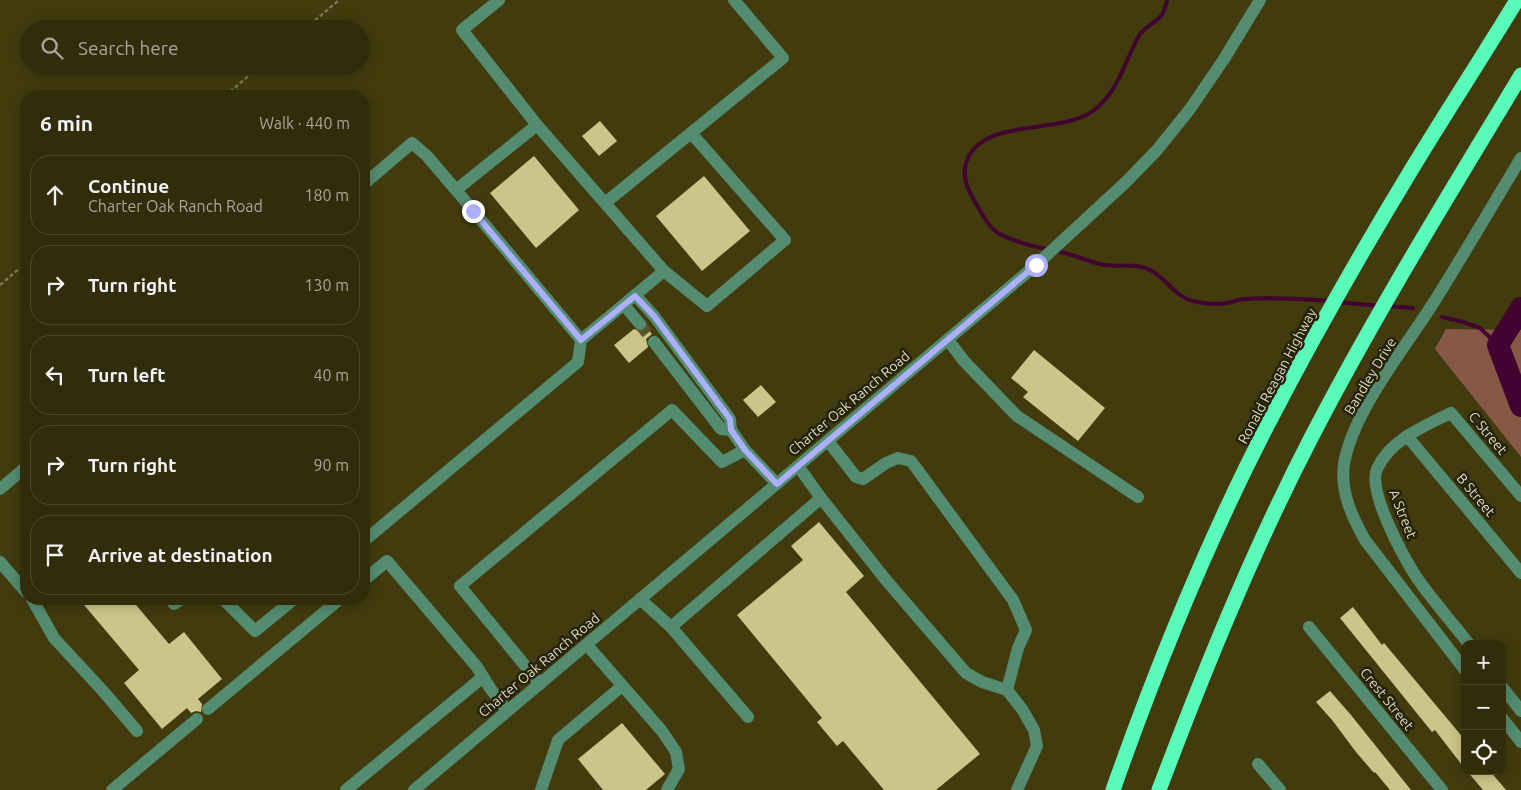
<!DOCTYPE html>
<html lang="en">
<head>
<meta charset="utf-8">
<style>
  body { margin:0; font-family:Ubuntu,sans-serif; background:#393413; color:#f1f3f6 }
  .controls { position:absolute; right:15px; bottom:15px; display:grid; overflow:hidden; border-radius:10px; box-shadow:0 2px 12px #0003 }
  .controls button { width:45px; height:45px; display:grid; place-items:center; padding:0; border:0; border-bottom:1px solid #4c482b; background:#312c0a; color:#f1f3f6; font:25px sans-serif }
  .stop { position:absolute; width:15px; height:15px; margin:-11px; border:4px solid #adaffb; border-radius:50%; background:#fff }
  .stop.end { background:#adaffb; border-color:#fff; box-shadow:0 1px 5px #0008 }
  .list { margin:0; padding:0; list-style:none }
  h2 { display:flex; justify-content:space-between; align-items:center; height:65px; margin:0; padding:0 20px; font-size:21px }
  h2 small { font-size:16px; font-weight:400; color:#a8a79c }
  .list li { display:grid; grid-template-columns:32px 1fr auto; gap:15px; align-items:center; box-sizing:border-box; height:80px; margin:0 10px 10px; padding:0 10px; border:1px solid #4c482b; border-radius:20px }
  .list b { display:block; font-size:19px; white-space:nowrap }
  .list p { margin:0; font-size:16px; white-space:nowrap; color:#a8a79c }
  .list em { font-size:16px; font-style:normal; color:#a8a79c }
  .icon { flex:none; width:28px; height:28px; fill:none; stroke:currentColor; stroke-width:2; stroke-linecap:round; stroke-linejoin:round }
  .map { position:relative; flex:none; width:1521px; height:790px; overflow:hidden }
  .search { position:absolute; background:#312c0a; box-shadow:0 2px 12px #0003; left:20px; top:20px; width:350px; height:55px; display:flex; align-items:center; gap:12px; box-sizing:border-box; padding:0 18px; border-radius:28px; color:#a8a79c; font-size:19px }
  .panel { position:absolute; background:#312c0a; box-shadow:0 2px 12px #0003; left:20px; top:90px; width:350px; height:515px; border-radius:20px }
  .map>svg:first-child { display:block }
  .green { fill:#875845 }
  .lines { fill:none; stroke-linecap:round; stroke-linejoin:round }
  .stream { stroke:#410330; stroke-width:4 }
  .river { stroke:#410330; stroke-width:22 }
  .building { fill:#ccc589 }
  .minor-tunnel { stroke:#595329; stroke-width:12; stroke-dasharray:12 6; stroke-linecap:butt }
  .path { stroke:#7c7750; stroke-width:2.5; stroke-dasharray:4 2.5; stroke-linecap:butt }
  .minor { stroke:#538c71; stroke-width:12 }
  .highway { stroke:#59fbba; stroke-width:15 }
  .route { stroke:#adaffb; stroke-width:6 }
  .labels { text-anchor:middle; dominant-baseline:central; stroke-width:5; stroke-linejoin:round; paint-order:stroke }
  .street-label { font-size:14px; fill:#dfddbf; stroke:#25220a }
</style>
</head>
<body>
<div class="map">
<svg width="1521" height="790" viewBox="0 0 1521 790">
  <rect width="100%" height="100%" fill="#413b0e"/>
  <polygon class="green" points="1446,329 1521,330 1521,457 1435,349"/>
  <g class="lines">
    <g class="stream">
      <path d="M 1048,249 C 1034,247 1004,239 994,230 C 986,223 981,212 975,202 C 968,190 962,178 966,163 C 980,117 1060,135 1093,111 C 1112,97 1121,75 1130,54 C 1133,48 1136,40 1140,34 C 1152,20 1163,23 1167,0"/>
      <path d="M 1057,251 C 1073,254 1088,262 1105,265 C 1120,267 1136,263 1150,270 C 1166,278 1175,297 1193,301 C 1204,304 1216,305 1227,303 C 1233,302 1239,299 1246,299 C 1273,297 1303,299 1330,301"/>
      <polyline points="1337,302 1380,306"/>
      <polyline points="1387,306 1413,308"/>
      <polyline points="1442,317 1463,322 1480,328 1498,345"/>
    </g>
    <polyline class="river" points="1521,308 1498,345 1521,406"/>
  </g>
  <g class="building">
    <polygon points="600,121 617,141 599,156 582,136"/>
    <polygon points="534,156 579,210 536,248 490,193"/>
    <polygon points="704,176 750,231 702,271 656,216"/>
    <polygon points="647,328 652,334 646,339 648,347 629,363 614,345 634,329 641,332"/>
    <polygon points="1034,350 1105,408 1078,441 1023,397 1028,392 1011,378"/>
    <polygon points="761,385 776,402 758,417 743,400"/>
    <polygon points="819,522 864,576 846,592 980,754 936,790 884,790 843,741 837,746 817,722 822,718 737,615 803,560 791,546"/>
    <polygon points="79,599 131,599 169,644 184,632 222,679 198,699 202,704 201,712 196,711 191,713 187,708 162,729 124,683 139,670"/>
    <polygon points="1353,607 1382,645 1384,643 1465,740 1465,769 1435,730 1432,732 1340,618"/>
    <polygon points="1330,691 1351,715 1411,790 1390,790 1375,772 1374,773 1356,752 1332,720 1316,702"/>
    <polygon points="622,723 665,774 646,790 603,790 578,759"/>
    <polygon points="1467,771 1490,771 1506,790 1483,790"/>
  </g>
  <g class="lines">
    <polyline class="minor-tunnel" points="640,324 654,342"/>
    <g class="path">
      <polyline points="305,29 339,0"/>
      <polyline points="225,96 260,66"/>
      <polyline points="0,285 26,263"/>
    </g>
    <g class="minor">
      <polyline points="499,0 462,30 537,125"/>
      <polyline points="691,133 783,58 734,0"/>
      <polyline points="364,184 412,143 427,156 456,190 537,125 664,271 581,340 578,362 364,541"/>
      <polyline points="456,190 581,340"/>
      <polyline points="605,203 691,133 785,240 707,306 664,271"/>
      <polyline points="635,295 654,316 730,419 731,430 745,450 777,484"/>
      <polyline points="624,305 640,324"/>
      <polyline points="948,340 964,361 1017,416 1138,497"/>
      <polyline points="654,342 721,429 731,430"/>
      <polyline points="1407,436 1521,573"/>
      <polyline points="828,441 856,477 863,479 886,463 898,458 911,461 1013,600 1026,630 1018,648 1007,690"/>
      <polyline points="0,489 26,467"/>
      <polyline points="821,498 886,580 966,673 982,682 1007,690 1022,709 1034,730 1037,746 1017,790"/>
      <polyline points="0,562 26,592"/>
      <polyline points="364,580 387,561 477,667 490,688 507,711"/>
      <polyline points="32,599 54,638 103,691 137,731"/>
      <polyline points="170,599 174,604 182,599"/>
      <polyline points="223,599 255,631 294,599"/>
      <polyline points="640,599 671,627 821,498 798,466"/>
      <polyline points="671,627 748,717"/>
      <polyline points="1309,627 1442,790"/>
      <path d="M 1469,644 C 1452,622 1433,601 1417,578 C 1404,558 1367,491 1377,469 C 1390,440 1424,426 1451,413 L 1521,496"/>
      <polyline points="587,645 662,731 676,752 679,769 667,790"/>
      <path d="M 1465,670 L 1365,540 C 1352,517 1340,491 1344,464 C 1353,411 1405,348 1434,302 C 1464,254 1492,206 1521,158"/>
      <polyline points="540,684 460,586 672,410 722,462 745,450"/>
      <polyline points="1502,687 1521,711"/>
      <polyline points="208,709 340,599"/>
      <polyline points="1502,718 1521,742"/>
      <polyline points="1258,764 1280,790"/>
      <polyline points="112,790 197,719"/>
      <polyline points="346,790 483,677"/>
      <polyline points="414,790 1036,265 1126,182 1157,150 1190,109 1224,59 1260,0"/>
      <polyline points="541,790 558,740 622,686"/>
    </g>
    <g class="highway">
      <path d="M 1113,790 C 1157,665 1207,542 1268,424 C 1313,337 1362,251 1413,167 C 1447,111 1483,56 1517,0"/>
      <path d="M 1159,790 C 1204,671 1252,552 1311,438 C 1375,314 1449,195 1521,75"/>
    </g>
  </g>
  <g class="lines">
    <polyline class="route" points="473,211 581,340 635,296 654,316 730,419 731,430 745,450 777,484 1036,265"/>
  </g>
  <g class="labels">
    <g class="street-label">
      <text transform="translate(1277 376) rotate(-62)">Ronald Reagan Highway</text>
      <text transform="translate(1370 376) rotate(-59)">Bandley Drive</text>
      <text transform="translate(849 403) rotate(-40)">Charter Oak Ranch Road</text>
      <text transform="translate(1488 433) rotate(50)">C Street</text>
      <text transform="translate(1476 495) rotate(50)">B Street</text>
      <text transform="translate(1403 514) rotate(68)">A Street</text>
      <text transform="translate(539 665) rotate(-40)">Charter Oak Ranch Road</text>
      <text transform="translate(1387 699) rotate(51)">Crest Street</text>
    </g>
  </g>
</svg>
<div class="controls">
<button>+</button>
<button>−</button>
<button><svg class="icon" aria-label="locate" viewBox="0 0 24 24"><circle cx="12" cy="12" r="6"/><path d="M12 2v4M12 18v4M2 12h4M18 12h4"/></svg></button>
</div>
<div class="stop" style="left:1036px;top:265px"></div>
<div class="stop end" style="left:473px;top:211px"></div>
<div class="search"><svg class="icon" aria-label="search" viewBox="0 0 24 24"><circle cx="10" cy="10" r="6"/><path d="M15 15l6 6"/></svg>Search here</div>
<section class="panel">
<h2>6 min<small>Walk · 440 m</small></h2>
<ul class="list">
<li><svg class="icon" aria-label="ahead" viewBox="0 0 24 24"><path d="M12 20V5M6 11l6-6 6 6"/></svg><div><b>Continue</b><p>Charter Oak Ranch Road</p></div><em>180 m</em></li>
<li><svg class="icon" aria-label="right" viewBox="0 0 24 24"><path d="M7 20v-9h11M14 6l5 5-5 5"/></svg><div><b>Turn right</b></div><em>130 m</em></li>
<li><svg class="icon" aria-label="left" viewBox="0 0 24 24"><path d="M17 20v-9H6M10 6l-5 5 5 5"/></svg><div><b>Turn left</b></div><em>40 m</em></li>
<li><svg class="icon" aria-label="right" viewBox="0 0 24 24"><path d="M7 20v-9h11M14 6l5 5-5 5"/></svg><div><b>Turn right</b></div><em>90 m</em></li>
<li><svg class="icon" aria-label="arrive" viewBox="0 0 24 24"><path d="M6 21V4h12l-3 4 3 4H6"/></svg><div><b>Arrive at destination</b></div></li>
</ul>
</section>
</div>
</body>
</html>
